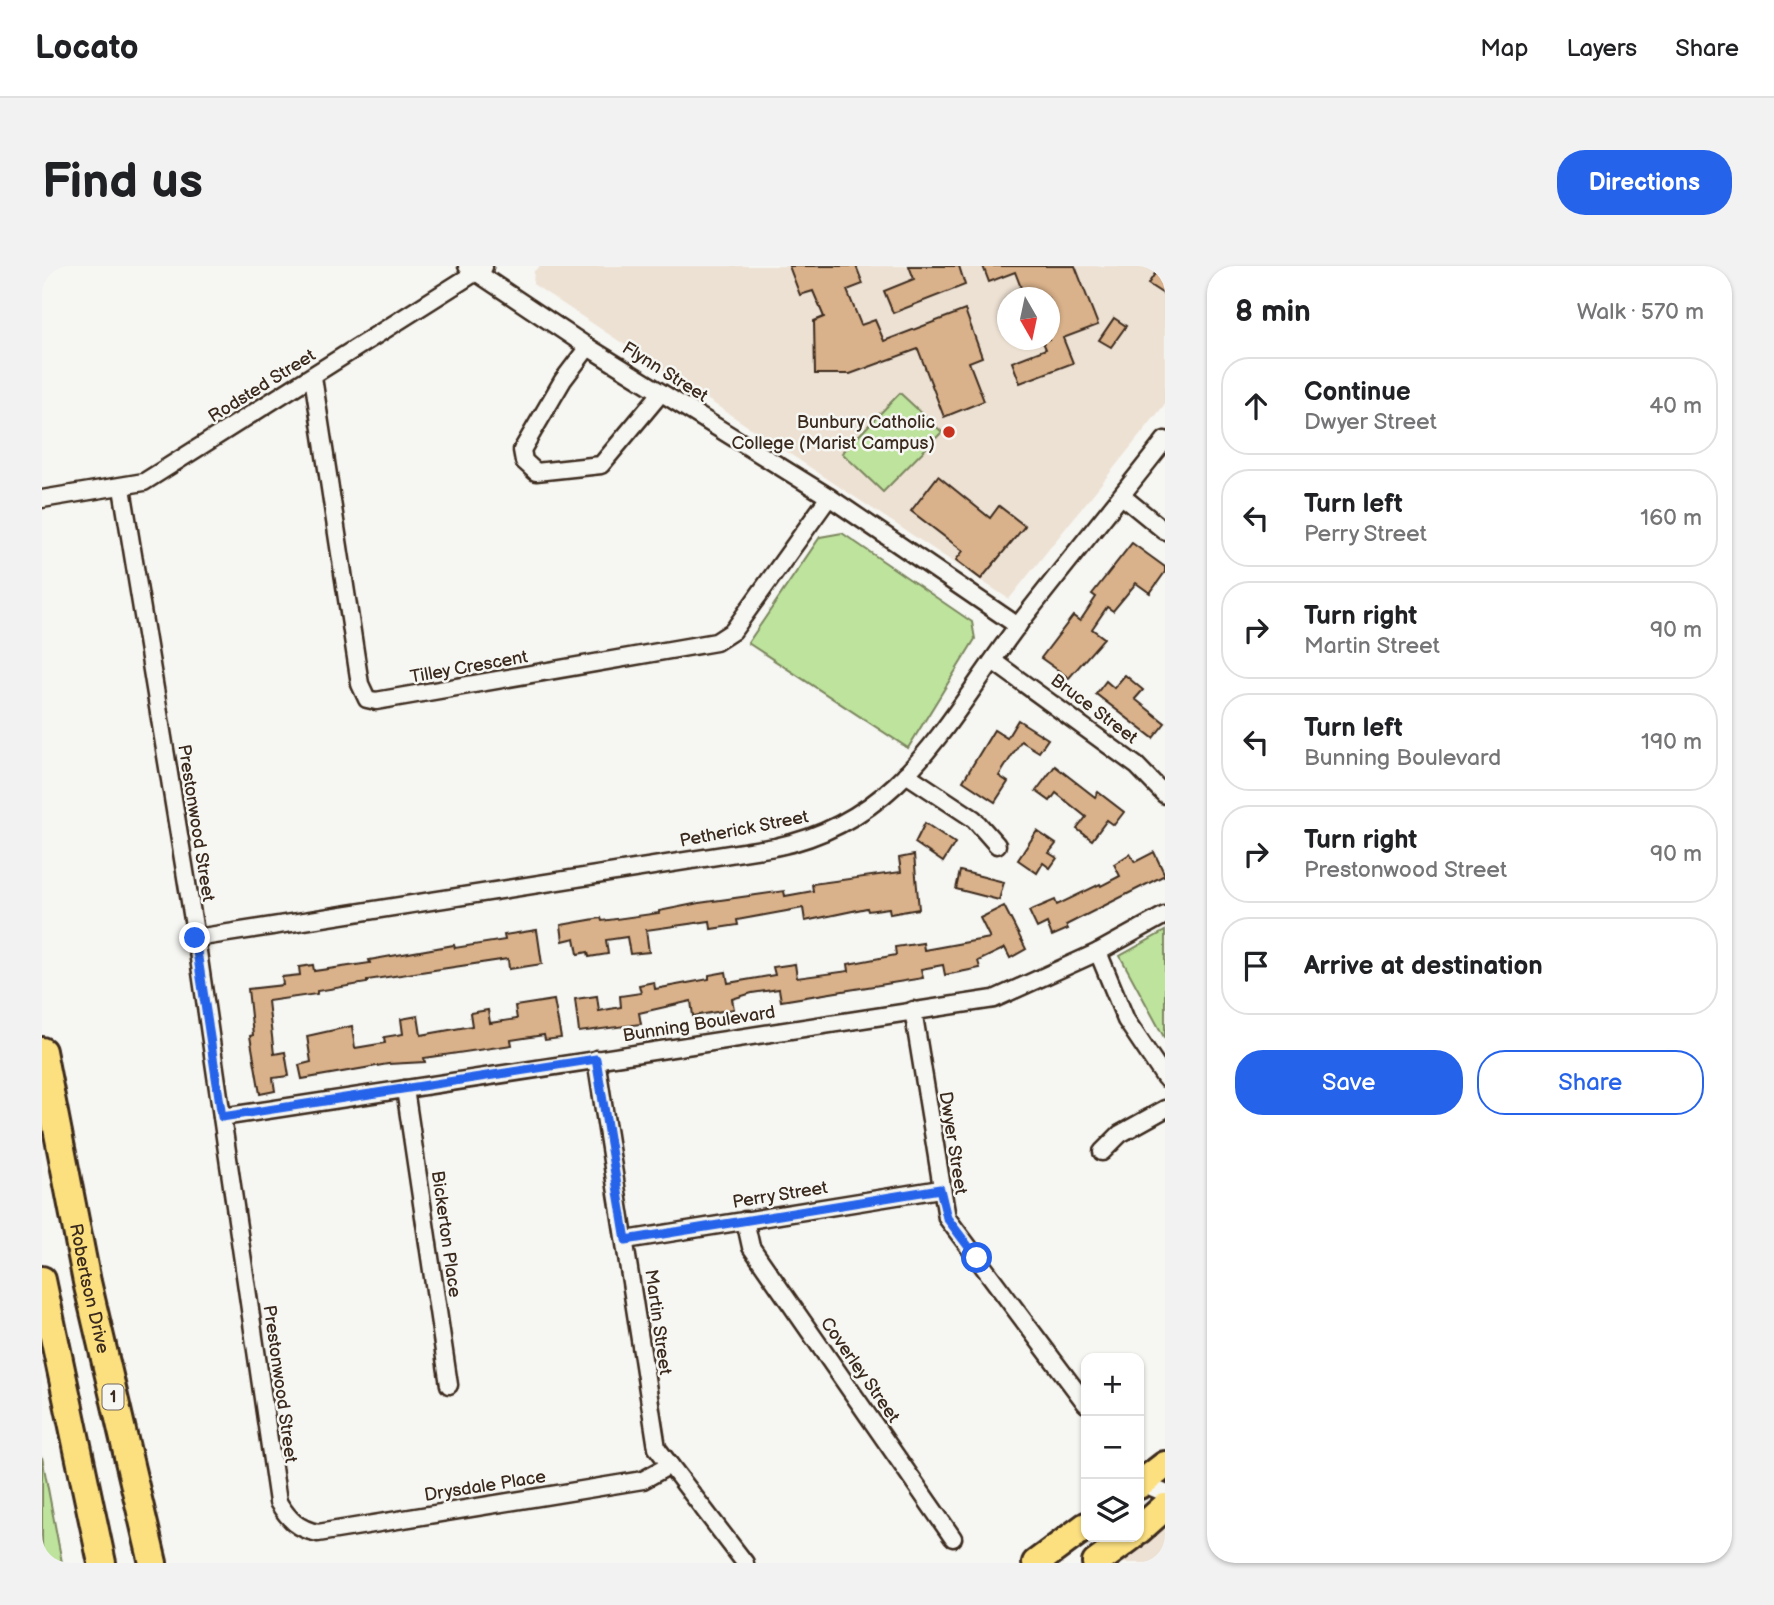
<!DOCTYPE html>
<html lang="en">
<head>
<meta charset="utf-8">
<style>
  body { margin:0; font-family:"Balsamiq Sans",sans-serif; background:#f2f2f2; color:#202124 }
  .controls { position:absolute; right:21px; bottom:21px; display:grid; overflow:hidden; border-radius:14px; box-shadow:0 2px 5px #0004 }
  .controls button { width:63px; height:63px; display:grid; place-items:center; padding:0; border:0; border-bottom:2px solid #e0e0e0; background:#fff; color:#202124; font:35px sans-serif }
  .compass { position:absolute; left:955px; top:21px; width:63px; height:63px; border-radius:50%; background:#fff; box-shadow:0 2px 5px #0004; rotate:171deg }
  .stop { position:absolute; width:21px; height:21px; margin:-16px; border:5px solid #2563eb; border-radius:50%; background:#fff }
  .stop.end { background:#2563eb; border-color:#fff; box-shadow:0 2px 7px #0008 }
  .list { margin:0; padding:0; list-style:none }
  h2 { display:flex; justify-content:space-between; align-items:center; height:91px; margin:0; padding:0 28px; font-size:30px }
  h2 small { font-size:23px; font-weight:400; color:#757577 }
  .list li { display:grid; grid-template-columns:46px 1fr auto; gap:21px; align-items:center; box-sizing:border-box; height:98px; margin:0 14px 14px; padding:0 14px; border:2px solid #e0e0e0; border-radius:28px }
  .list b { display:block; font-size:26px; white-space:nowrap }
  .list p { margin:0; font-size:23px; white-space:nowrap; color:#757577 }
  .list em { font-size:23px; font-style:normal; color:#757577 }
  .actions { display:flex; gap:14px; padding:21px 28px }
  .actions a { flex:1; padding:16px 0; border:2px solid #2563eb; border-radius:28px; text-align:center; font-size:24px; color:#2563eb }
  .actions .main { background:#2563eb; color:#fff }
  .icon { flex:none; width:38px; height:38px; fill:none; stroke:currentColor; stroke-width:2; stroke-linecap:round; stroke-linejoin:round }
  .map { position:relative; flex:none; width:1123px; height:1297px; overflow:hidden; border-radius:28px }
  header { display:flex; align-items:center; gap:42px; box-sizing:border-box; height:98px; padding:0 35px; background:#fff; border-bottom:2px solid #e0e0e0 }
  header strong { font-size:33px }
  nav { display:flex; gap:38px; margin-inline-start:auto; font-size:24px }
  .intro { display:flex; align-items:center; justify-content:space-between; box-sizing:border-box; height:168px; padding:0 42px }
  h1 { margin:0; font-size:49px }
  .button { padding:18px 32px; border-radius:28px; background:#2563eb; color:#fff; font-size:24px; font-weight:700 }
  main { display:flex; gap:42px; padding:0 42px }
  aside { flex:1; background:#fff; border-radius:28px; box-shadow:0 2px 5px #0004 }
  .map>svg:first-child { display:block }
  .built { fill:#ede1d3; fill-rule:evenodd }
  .green { fill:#bde39d; stroke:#7c865e; stroke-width:2 }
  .building { fill:#d9b18a; stroke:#3b2a1e; stroke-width:2 }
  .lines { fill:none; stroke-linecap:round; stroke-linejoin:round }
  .minor-casing { stroke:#3b2a1e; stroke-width:21 }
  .primary-casing { stroke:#3b2a1e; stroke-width:32 }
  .trunk-casing { stroke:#3b2a1e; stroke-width:32 }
  .minor { stroke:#f6f6f2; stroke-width:16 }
  .primary { stroke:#fce080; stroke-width:26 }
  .trunk { stroke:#fce080; stroke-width:26 }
  .route { stroke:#2563eb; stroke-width:9 }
  .poi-dot { fill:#c8321e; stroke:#f6f6f2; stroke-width:2.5 }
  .labels { text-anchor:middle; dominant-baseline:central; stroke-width:5; stroke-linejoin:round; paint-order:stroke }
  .shield { fill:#f6f6f2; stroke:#73675e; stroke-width:2 }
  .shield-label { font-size:16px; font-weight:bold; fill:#3b2a1e }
  .street-label { font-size:18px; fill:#3b2a1e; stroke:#f6f6f2 }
  .poi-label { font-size:18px; fill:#3b2a1e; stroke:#f6f6f2; text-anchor:end }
</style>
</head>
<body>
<header>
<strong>Locato</strong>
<nav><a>Map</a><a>Layers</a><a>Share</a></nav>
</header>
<div class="intro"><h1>Find us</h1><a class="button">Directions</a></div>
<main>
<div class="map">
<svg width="1123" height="1297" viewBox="0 0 1123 1297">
  <rect width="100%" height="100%" fill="#f6f6f2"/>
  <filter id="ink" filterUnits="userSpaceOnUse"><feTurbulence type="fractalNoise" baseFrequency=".0143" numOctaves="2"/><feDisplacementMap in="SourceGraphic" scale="14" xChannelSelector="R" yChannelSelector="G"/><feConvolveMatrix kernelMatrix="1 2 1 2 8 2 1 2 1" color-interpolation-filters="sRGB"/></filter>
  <g filter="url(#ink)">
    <g class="built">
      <path d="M 499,0 L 1123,0 L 1123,138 L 967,333 L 491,18 L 492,5 ZM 965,32 L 1007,32 L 1007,74 L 965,74 Z"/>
      <polygon points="1123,1261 1123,1297 1074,1297"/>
    </g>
    <g class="green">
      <polygon points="858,127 900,166 841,226 800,187"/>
      <polygon points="800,267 930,356 933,373 866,482 706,377 778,271"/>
      <polygon points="1123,665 1123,773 1078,690"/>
      <polygon points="0,1191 19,1291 20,1297 0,1297"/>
    </g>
    <g class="building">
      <polygon points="747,0 814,0 821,18 805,24 819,59 833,54 842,75 923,44 940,91 927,96 942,135 902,151 876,83 808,108 773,108 772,55 782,51 771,25 758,29"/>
      <polygon points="867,0 917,0 923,19 851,47 842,25 872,13"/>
      <polygon points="941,0 1033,0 1056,59 1021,72 1031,97 978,117 970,96 1004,83 1000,74 1007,74 1007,32 983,32 973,6 947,16"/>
      <polygon points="1118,0 1123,0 1123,29 1106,18"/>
      <polygon points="1072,52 1084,60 1069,81 1057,74"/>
      <polygon points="896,210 948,252 957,240 983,260 939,313 914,294 921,285 869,245"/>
      <polygon points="1090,277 1123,301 1123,306 1108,327 1094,317 1071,345 1065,341 1050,363 1062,372 1027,412 999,392 1031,350 1038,355 1054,331 1050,328"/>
      <polygon points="1083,409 1101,424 1093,433 1123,457 1111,472 1054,428 1064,415 1072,422"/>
      <polygon points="976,454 1006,473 997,486 979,475 957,510 966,516 953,536 921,515 952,464 965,472"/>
      <polygon points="1013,500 1053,531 1056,526 1082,546 1072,559 1065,554 1050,574 1035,563 1044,551 1014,527 1008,535 994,525"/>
      <polygon points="883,557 913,577 901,596 873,577"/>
      <polygon points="995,565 1014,578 1007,587 1015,592 1008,602 1001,597 995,607 976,594"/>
      <polygon points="1112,586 1123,609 1024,659 1026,663 1010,670 1005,657 995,662 987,645 1013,634 1015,639 1058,618 1059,620 1078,610 1072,598 1088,588 1093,596"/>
      <polygon points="872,589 877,643 848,648 847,642 826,645 825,642 763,655 761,642 695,654 696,659 669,663 668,655 604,664 607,686 588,688 585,671 564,674 566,688 547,691 546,686 536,688 533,672 521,675 519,659 559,652 560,655 617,647 617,645 657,637 742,625 743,630 771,625 770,618 859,606 857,592"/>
      <polygon points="918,605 962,616 957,634 914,623"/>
      <polygon points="962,640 984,683 968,692 963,682 936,695 938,702 903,709 901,699 879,703 881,712 739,735 737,723 710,727 690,733 692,743 651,750 649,735 597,747 599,758 537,766 533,733 555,730 557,745 579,741 578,730 599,727 597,719 612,716 613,723 667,713 667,709 684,706 686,717 733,709 731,701 753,698 755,712 807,705 806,698 854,689 853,681 881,677 882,684 948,672 938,652"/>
      <polygon points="495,664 500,698 467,703 466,693 325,714 325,717 275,725 275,728 226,735 232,788 243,786 247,810 231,812 233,825 218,828 208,770 211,769 206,723 241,719 240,711 258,709 257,701 271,699 272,705 328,697 327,694 412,679 413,682 463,674 462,669"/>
      <polygon points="512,734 519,772 503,774 502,769 469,774 470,779 382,792 383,796 346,798 260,813 257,799 269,796 265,770 310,760 313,782 343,777 342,771 361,768 359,753 376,750 379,769 430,760 428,747 446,744 448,757 475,753 473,740"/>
    </g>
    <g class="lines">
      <defs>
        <g id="minor">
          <polyline points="425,0 546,81 787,231 976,360"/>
          <polyline points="546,81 521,114 480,184 482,195 494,206 559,199 619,127"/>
          <polyline points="271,111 318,418 325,433 334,435 674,376 691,365 787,231"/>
          <path d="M 80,222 L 154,672 L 236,1236 C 247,1254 256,1263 276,1267 L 601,1214 L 628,1199"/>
          <polyline points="1080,230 1123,265"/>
          <polyline points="0,233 102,216 442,1"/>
          <polyline points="951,395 1095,500 1123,529"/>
          <polyline points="864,508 932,553 955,579"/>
          <path d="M 154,672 L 733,581 C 862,555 906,451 977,358 C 1025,296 1075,236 1123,174"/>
          <polyline points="1056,686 1084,754 1123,812"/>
          <polyline points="871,744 905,952 1044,1138"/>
          <polyline points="554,793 615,1182 703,1297"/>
          <polyline points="363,823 407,1119"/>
          <polyline points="180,851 952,733 1056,686 1123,649"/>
          <polyline points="1060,886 1078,868 1123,843"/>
          <polyline points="703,954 709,981 911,1272"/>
          <polyline points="584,974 898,923"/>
          <polyline points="1098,1211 1109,1221 1123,1227"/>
        </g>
        <g id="primary">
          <polyline points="1097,1219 1123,1199"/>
          <polyline points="1097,1264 1123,1241"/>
          <polyline points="994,1297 1044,1260"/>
          <polyline points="1054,1297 1089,1271"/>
        </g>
        <g id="trunk">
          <path id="s1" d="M 0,785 L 45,1016 L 111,1297"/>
          <polyline points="0,1014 60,1297"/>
        </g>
      </defs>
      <use href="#minor" class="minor-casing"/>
      <use href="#primary" class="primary-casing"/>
      <use href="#trunk" class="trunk-casing"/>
      <use href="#minor" class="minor"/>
      <use href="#primary" class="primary"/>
      <use href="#trunk" class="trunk"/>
    </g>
  </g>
  <g class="lines" filter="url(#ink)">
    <polyline class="route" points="153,672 180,851 554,793 584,974 898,923 905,952 935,992"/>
  </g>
  <circle class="poi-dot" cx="907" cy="166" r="7"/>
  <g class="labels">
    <rect class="shield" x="60.5" y="1118.5" width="21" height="25" rx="5"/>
    <g class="shield-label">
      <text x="71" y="1131">1</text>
    </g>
    <g class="street-label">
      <text transform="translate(623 106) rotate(32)">Flynn Street</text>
      <text transform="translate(220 120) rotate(-32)">Rodsted Street</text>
      <text transform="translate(427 401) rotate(-10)">Tilley Crescent</text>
      <text transform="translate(1052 443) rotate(37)">Bruce Street</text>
      <text transform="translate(154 557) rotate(81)">Prestonwood Street</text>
      <text transform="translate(702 563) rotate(-11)">Petherick Street</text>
      <text transform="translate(657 758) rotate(-9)">Bunning Boulevard</text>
      <text transform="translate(911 877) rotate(81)">Dwyer Street</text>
      <text transform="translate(738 929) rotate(-9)">Perry Street</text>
      <text transform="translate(404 968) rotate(82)">Bickerton Place</text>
      <text stroke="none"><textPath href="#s1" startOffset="242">Robertson Drive</textPath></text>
      <text transform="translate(616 1056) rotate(82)">Martin Street</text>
      <text transform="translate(818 1104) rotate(55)">Coverley Street</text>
      <text transform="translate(238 1118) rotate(82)">Prestonwood Street</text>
      <text transform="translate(443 1220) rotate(-9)">Drysdale Place</text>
    </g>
    <g class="poi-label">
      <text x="893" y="156">Bunbury Catholic<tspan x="893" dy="21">College (Marist Campus)</tspan></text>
    </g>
  </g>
</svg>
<div class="controls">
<button>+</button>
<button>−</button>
<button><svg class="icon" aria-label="layers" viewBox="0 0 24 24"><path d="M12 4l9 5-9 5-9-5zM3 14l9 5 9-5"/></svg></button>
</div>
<svg class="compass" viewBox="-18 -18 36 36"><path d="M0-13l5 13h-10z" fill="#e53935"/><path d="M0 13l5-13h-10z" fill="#757577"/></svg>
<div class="stop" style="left:935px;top:992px"></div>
<div class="stop end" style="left:153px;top:672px"></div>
</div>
<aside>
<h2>8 min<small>Walk · 570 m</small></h2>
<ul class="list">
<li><svg class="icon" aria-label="ahead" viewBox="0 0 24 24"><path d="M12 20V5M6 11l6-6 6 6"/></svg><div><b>Continue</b><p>Dwyer Street</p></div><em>40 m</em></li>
<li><svg class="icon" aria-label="left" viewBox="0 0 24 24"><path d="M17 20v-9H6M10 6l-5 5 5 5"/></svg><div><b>Turn left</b><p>Perry Street</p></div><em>160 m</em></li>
<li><svg class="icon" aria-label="right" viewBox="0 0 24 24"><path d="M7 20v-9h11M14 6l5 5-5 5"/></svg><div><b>Turn right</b><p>Martin Street</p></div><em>90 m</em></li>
<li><svg class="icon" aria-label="left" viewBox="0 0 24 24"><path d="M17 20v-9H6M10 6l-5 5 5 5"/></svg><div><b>Turn left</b><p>Bunning Boulevard</p></div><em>190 m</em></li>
<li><svg class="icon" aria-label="right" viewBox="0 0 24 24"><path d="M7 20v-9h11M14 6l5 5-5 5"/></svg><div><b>Turn right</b><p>Prestonwood Street</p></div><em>90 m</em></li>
<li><svg class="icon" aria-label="arrive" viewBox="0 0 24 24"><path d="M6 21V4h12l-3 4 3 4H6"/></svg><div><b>Arrive at destination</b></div></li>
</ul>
<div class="actions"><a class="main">Save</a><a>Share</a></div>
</aside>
</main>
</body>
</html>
